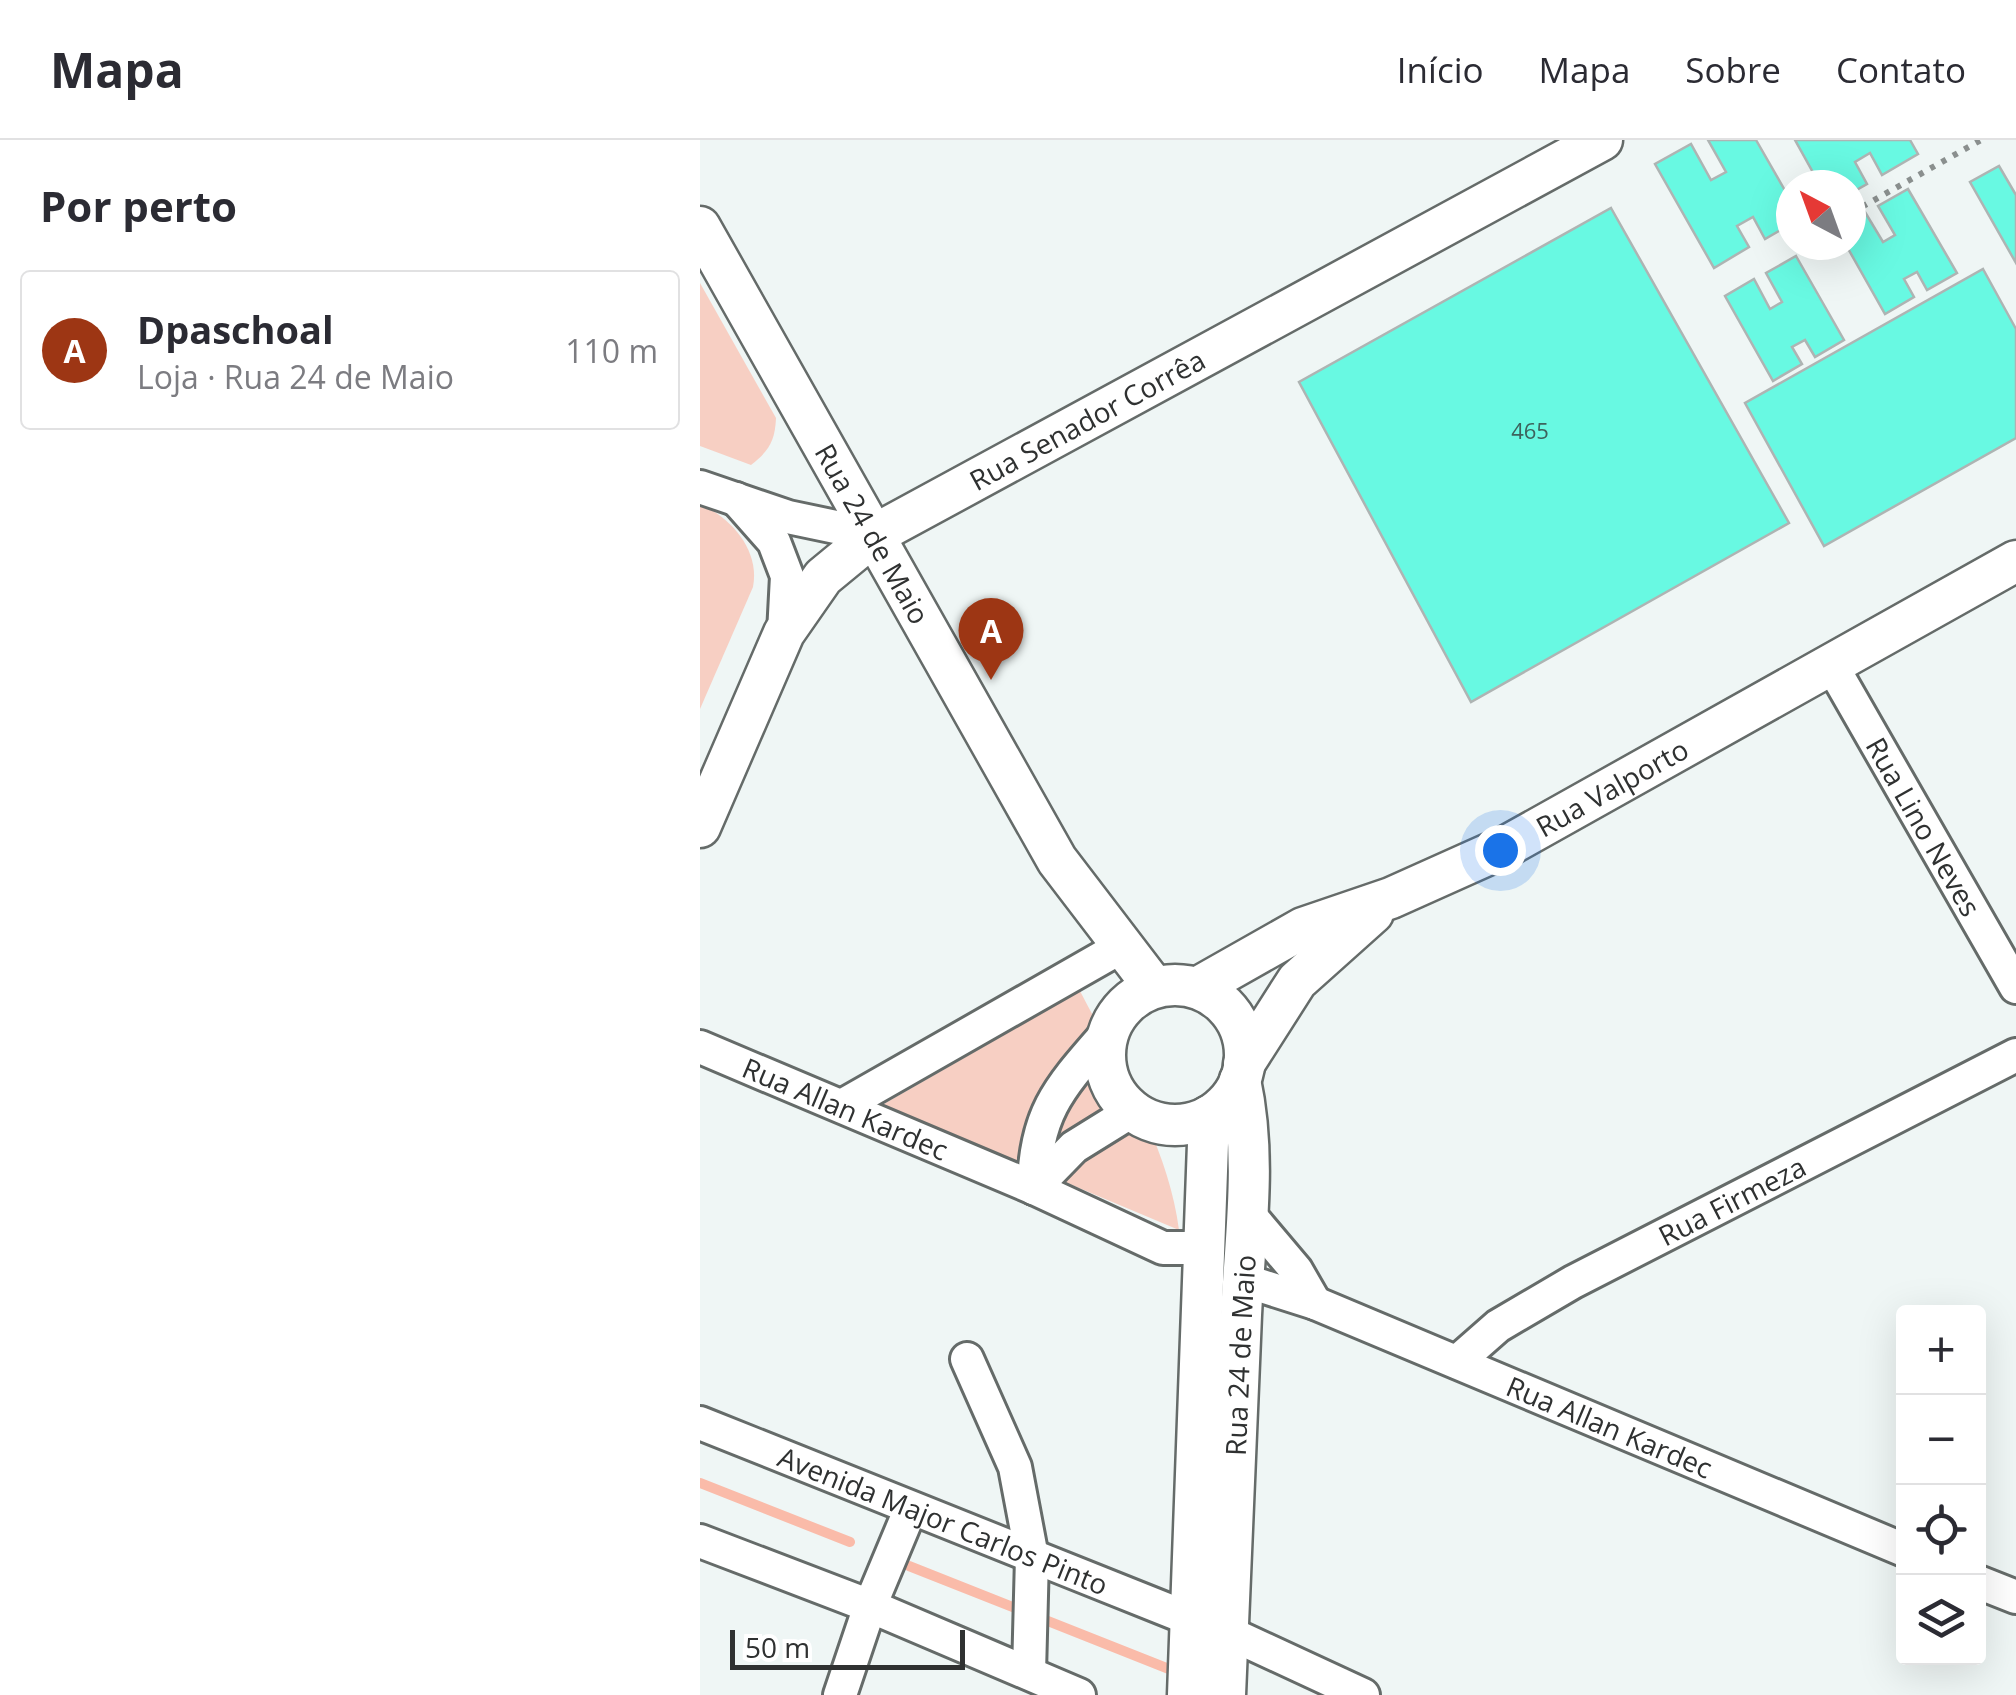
<!DOCTYPE html>
<html lang="pt">
<head>
<meta charset="utf-8">
<style>
  body { margin:0; font-family:"Open Sans",sans-serif; background:#f2f2f3; color:#2b2b33 }
  .controls { position:absolute; right:30px; bottom:30px; display:grid; overflow:hidden; border-radius:10px; box-shadow:0 10px 40px #0002 }
  .controls button { width:90px; height:90px; display:grid; place-items:center; padding:0; border:0; border-bottom:2px solid #e1e1e2; background:#fff; color:#2b2b33; font:50px sans-serif }
  .compass { position:absolute; left:1076px; top:30px; width:90px; height:90px; border-radius:50%; background:#fff; box-shadow:0 10px 40px #0002; rotate:319deg }
  .scale { position:absolute; left:30px; bottom:25px; width:235px; box-sizing:border-box; padding-left:10px; border:5px solid #2f3131; border-top:0; font-size:28px; line-height:35px; white-space:nowrap; color:#2f3131; -webkit-text-stroke:8px #fff; paint-order:stroke }
  .you { position:absolute; left:800px; top:710px; width:35px; height:35px; margin:-25px; border:8px solid #fff; border-radius:50%; background:#1a73e8; box-shadow:0 0 0 15px #1a73e833 }
  .badge { display:grid; place-items:center; width:65px; height:65px; border-radius:50%; background:#9d3614; color:#fff; font-size:32px; font-weight:700 }
  .pin { position:absolute; translate:-50% -82px; filter:drop-shadow(0 2px 5px #0008) }
  .pin::after { content:''; position:absolute; top:52px; width:35px; height:30px; background:inherit; clip-path:polygon(0 0,100% 0,50% 100%) }
  .list { margin:0; padding:0; list-style:none }
  h2 { display:flex; justify-content:space-between; align-items:center; height:130px; margin:0; padding:0 40px; font-size:42px }
  h2 small { font-size:32px; font-weight:400; color:#7c7c81 }
  .list li { display:grid; grid-template-columns:65px 1fr auto; gap:30px; align-items:center; box-sizing:border-box; height:160px; margin:0 20px 20px; padding:0 20px; border:2px solid #e1e1e2; border-radius:10px }
  .list b { display:block; font-size:38px; white-space:nowrap }
  .list p { margin:0; font-size:32px; white-space:nowrap; color:#7c7c81 }
  .list em { font-size:32px; font-style:normal; color:#7c7c81 }
  .icon { flex:none; width:55px; height:55px; fill:none; stroke:currentColor; stroke-width:2; stroke-linecap:round; stroke-linejoin:round }
  .map { position:relative; flex:none; width:1316px; height:1555px; overflow:hidden }
  header { display:flex; align-items:center; gap:60px; box-sizing:border-box; height:140px; padding:0 50px; background:#fff; border-bottom:2px solid #e1e1e2 }
  header strong { font-size:48px }
  nav { display:flex; gap:55px; margin-inline-start:auto; font-size:35px }
  main { display:flex }
  aside { flex:1; background:#fff }
  .map>svg:first-child { display:block }
  .green { fill:#f7cfc3 }
  .lines { fill:none; stroke-linecap:round; stroke-linejoin:round }
  .stream { stroke:#fabba9; stroke-width:10 }
  .building { fill:#68f9e2; stroke:#aeb4b3; stroke-width:2.5 }
  .minor-casing { stroke:#656b69; stroke-width:38 }
  .major-casing { stroke:#656b69; stroke-width:45 }
  .path { stroke:#8a8f8e; stroke-width:6; stroke-dasharray:5 8; stroke-linecap:butt }
  .minor { stroke:#fff; stroke-width:32 }
  .major { stroke:#fff; stroke-width:40 }
  .labels { text-anchor:middle; dominant-baseline:central; stroke-width:9; stroke-linejoin:round; paint-order:stroke }
  .number-label { font-size:22px; fill:#3d635d }
  .street-label { font-size:28px; fill:#2f3131; stroke:#fff }
</style>
</head>
<body>
<header>
<strong>Mapa</strong>
<nav><a>Início</a><a>Mapa</a><a>Sobre</a><a>Contato</a></nav>
</header>
<main>
<aside>
<h2>Por perto<small></small></h2>
<ul class="list">
<li><span class="badge">A</span><div><b>Dpaschoal</b><p>Loja · Rua 24 de Maio</p></div><em>110 m</em></li>
</ul>
</aside>
<div class="map">
<svg width="1316" height="1555" viewBox="0 0 1316 1555">
  <rect width="100%" height="100%" fill="#eff6f5"/>
  <g class="green">
    <path d="M 0,143 L 76,278 C 75,301 69,311 51,325 L 0,306 Z"/>
    <path d="M 0,364 C 32,378 60,411 53,447 L 0,569 Z"/>
    <path d="M 380,851 C 418,924 469,1008 479,1090 L 182,965 Z"/>
  </g>
  <g class="lines">
    <g class="stream">
      <polyline points="0,1343 150,1402"/>
      <polyline points="209,1426 479,1533"/>
    </g>
  </g>
  <g class="building">
    <polygon points="1008,0 1056,0 1091,61 1091,84 1065,99 1053,77 1037,86 1049,107 1014,128 955,24 991,4 1011,40 1026,32"/>
    <polygon points="1095,0 1210,0 1218,14 1182,35 1170,13 1155,22 1167,44 1151,53 1151,45 1120,45"/>
    <polygon points="1299,26 1316,55 1316,123 1270,42"/>
    <polygon points="1208,49 1257,133 1227,150 1217,132 1204,139 1214,157 1185,174 1146,105 1151,105 1151,80 1165,72 1183,102 1195,95 1178,66"/>
    <polygon points="911,68 1089,383 771,562 599,242"/>
    <polygon points="1096,116 1144,200 1115,217 1105,200 1092,207 1102,224 1073,241 1025,156 1054,139 1070,169 1082,162 1066,133"/>
    <polygon points="1283,129 1316,189 1316,298 1124,406 1045,263"/>
  </g>
  <g class="lines">
    <defs>
      <g id="minor">
        <polyline points="0,347 88,377 174,395"/>
        <polyline points="36,359 74,402 87,436 84,493"/>
        <path id="s1" d="M 1132,526 L 1316,847"/>
        <path id="s2" d="M 0,907 L 334,1048 L 463,1108 L 492,1108 L 505,1093"/>
        <polyline points="142,966 421,807"/>
        <path d="M 334,1048 C 335,972 360,947 408,892"/>
        <polyline points="334,1048 374,1007 432,971"/>
        <polyline points="547,1072 596,1130 615,1163"/>
        <path id="s3" d="M 543,1140 L 615,1163 L 1204,1410"/>
        <polyline points="267,1219 315,1327 332,1417 329,1533"/>
        <path id="s4" d="M 757,1222 L 798,1186 L 873,1142 L 1316,915"/>
        <path id="s5" d="M 0,1283 L 490,1479"/>
        <polyline points="0,1401 170,1466 379,1555"/>
        <polyline points="1278,1442 1316,1457"/>
        <polyline points="527,1492 663,1555"/>
        <polyline points="140,1555 170,1466 211,1368"/>
      </g>
      <g id="major">
        <path id="s6" d="M 0,87 L 357,720 L 454,847"/>
        <path id="s7" d="M 0,687 L 84,493 L 123,437 L 174,395 L 902,0"/>
        <circle cx="475" cy="915" r="70"/>
        <path id="s8" d="M 497,848 L 603,788 L 691,758 L 807,706 L 1316,421"/>
        <polyline points="544,924 597,841 673,773"/>
        <polyline points="488,1555 509,976"/>
        <path id="s9" d="M 525,1555 C 530,1428 535,1301 541,1175 C 545,1095 557,1018 540,940"/>
      </g>
    </defs>
    <use href="#minor" class="minor-casing"/>
    <use href="#major" class="major-casing"/>
    <polyline class="path" points="1151,73 1281,0"/>
    <use href="#minor" class="minor"/>
    <use href="#major" class="major"/>
  </g>
  <g class="labels">
    <g class="number-label">
      <text x="830" y="290">465</text>
    </g>
    <g class="street-label">
      <text stroke="none"><textPath href="#s7" startOffset="588">Rua Senador Corrêa</textPath></text>
      <text stroke="none"><textPath href="#s6" startOffset="352">Rua 24 de Maio</textPath></text>
      <text stroke="none"><textPath href="#s8" startOffset="462">Rua Valporto</textPath></text>
      <text stroke="none"><textPath href="#s1" startOffset="185">Rua Lino Neves</textPath></text>
      <text stroke="none"><textPath href="#s2" startOffset="158">Rua Allan Kardec</textPath></text>
      <text stroke="none"><textPath href="#s4" startOffset="320">Rua Firmeza</textPath></text>
      <text stroke="none"><textPath href="#s9" startOffset="340">Rua 24 de Maio</textPath></text>
      <text stroke="none"><textPath href="#s3" startOffset="395">Rua Allan Kardec</textPath></text>
      <text stroke="none"><textPath href="#s5" startOffset="262">Avenida Major Carlos Pinto</textPath></text>
    </g>
  </g>
</svg>
<div class="controls">
<button>+</button>
<button>−</button>
<button><svg class="icon" aria-label="locate" viewBox="0 0 24 24"><circle cx="12" cy="12" r="6"/><path d="M12 2v4M12 18v4M2 12h4M18 12h4"/></svg></button>
<button><svg class="icon" aria-label="layers" viewBox="0 0 24 24"><path d="M12 4l9 5-9 5-9-5zM3 14l9 5 9-5"/></svg></button>
</div>
<svg class="compass" viewBox="-18 -18 36 36"><path d="M0-13l5 13h-10z" fill="#e53935"/><path d="M0 13l5-13h-10z" fill="#7c7c81"/></svg>
<div class="scale">50 m</div>
<div class="you"></div>
<div class="pin badge" style="left:291px;top:540px">A</div>
</div>
</main>
</body>
</html>
